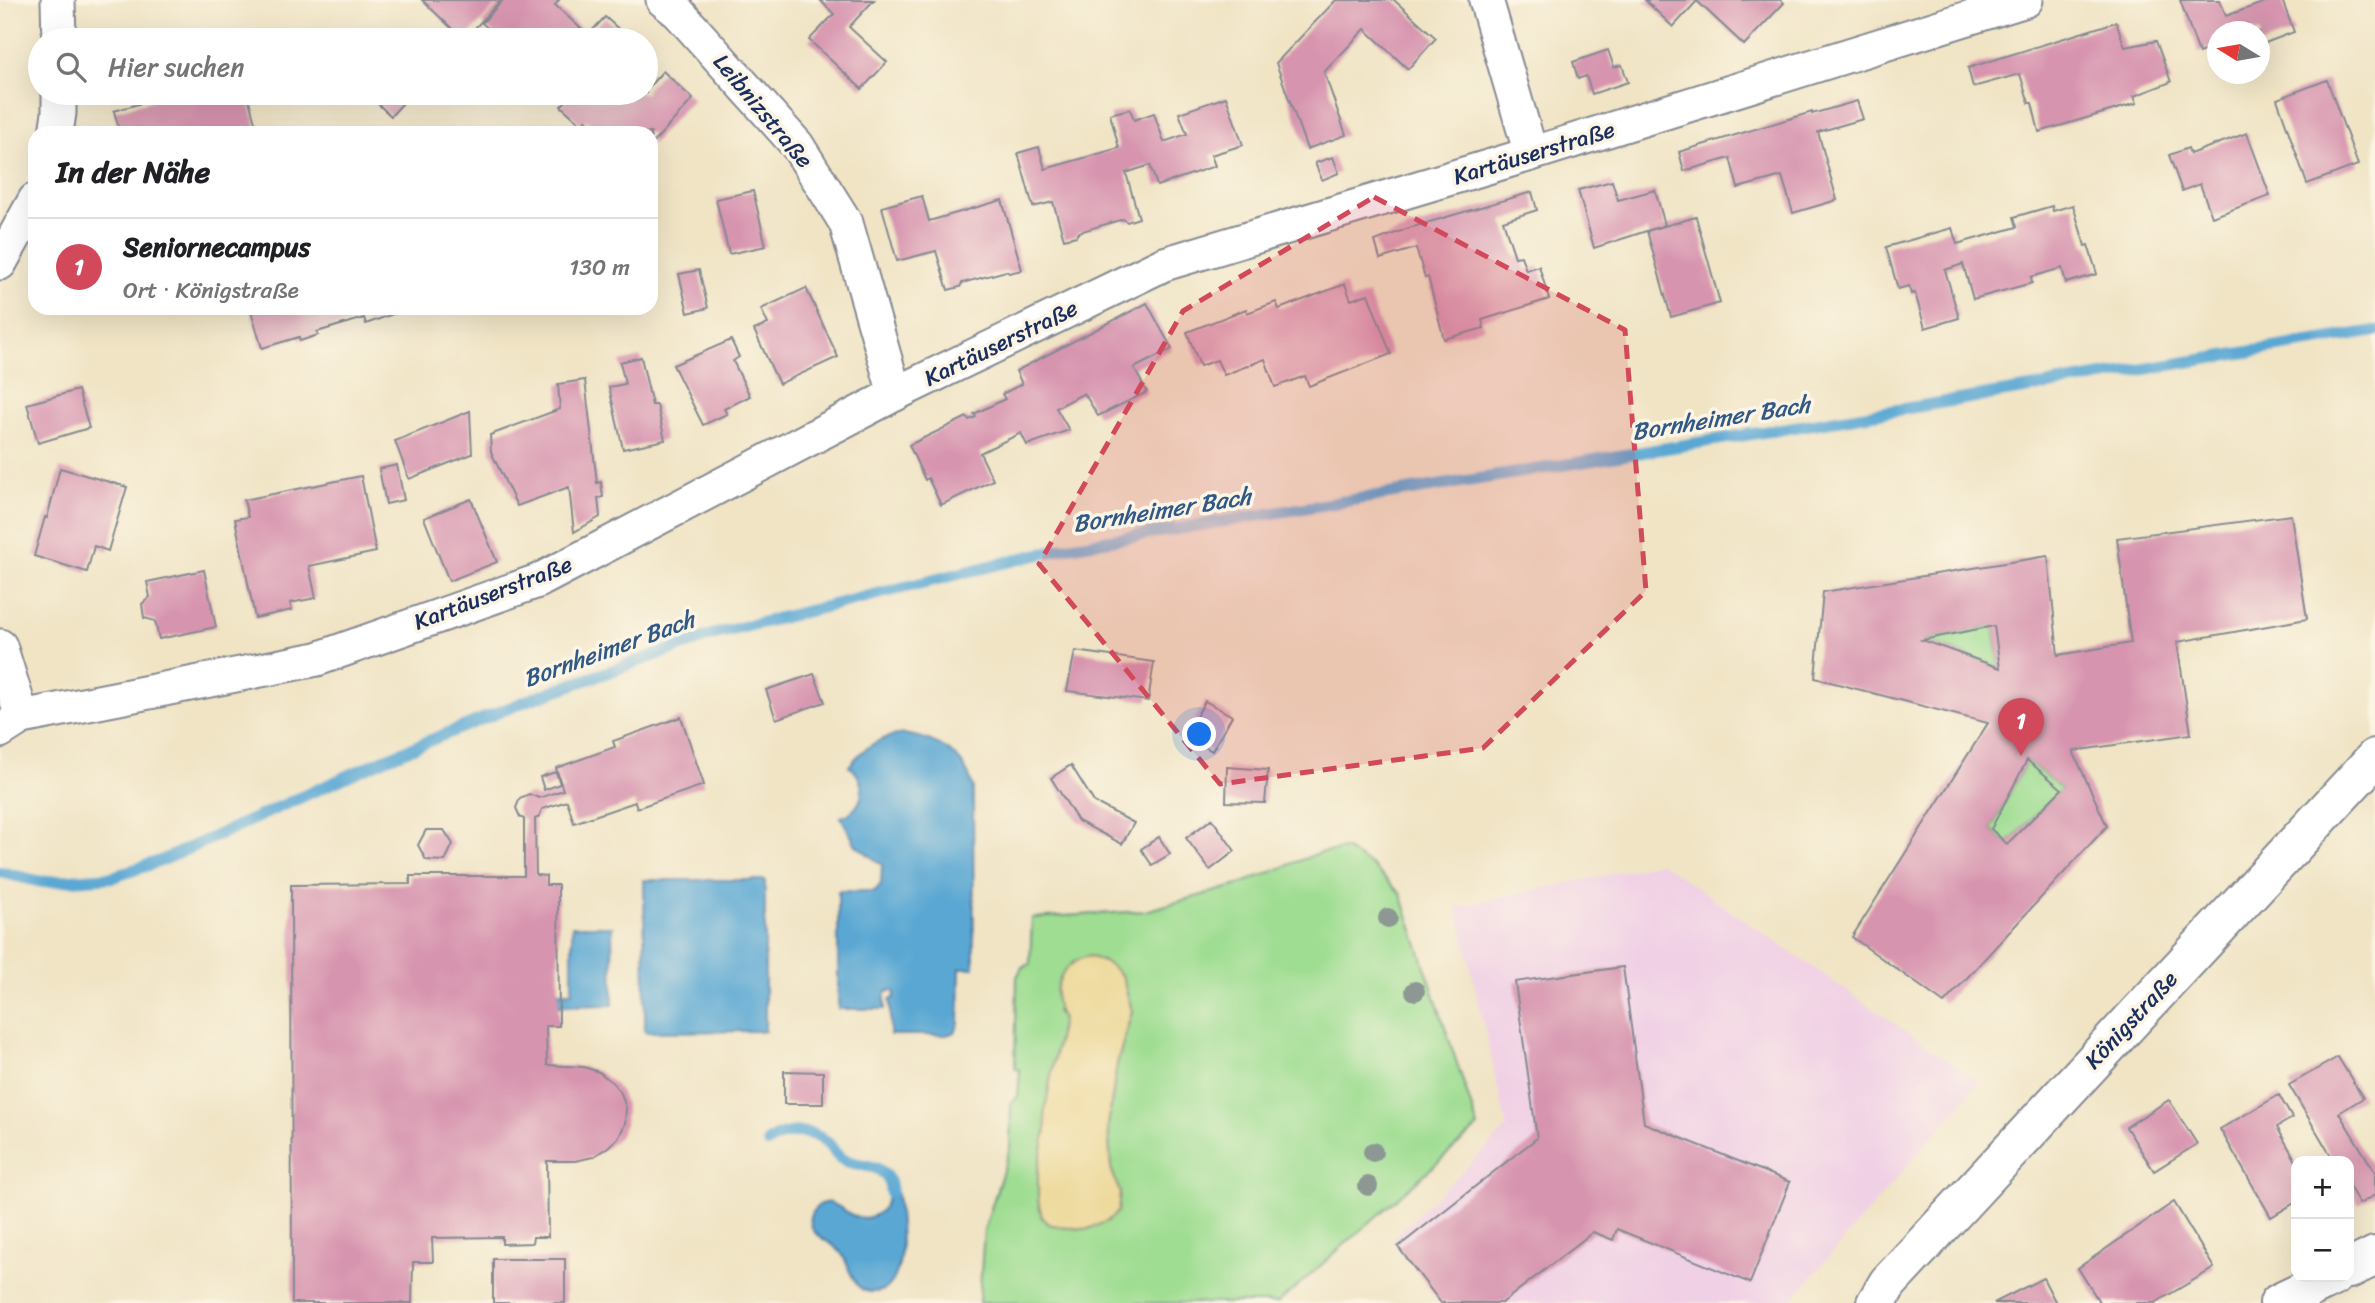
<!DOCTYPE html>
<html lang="de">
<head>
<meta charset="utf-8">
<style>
  body { margin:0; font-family:Sriracha,sans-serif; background:#f6f6f6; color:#202124 }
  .controls { position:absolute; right:21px; bottom:21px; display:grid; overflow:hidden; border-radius:14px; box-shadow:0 7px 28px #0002 }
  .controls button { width:63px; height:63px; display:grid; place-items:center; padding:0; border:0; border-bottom:2px solid #e0e0e0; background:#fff; color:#202124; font:35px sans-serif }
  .compass { position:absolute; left:2207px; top:21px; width:63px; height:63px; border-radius:50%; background:#fff; box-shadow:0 7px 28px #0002; rotate:281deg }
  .you { position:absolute; left:1200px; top:735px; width:24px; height:24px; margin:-18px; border:5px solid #fff; border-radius:50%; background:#1a73e8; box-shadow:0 0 0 10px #1a73e833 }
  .badge { display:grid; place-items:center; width:46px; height:46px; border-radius:50%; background:#d1495b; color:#fff; font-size:23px; font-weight:700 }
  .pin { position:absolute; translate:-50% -58px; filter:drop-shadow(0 2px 4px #0008) }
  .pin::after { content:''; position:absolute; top:37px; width:24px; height:21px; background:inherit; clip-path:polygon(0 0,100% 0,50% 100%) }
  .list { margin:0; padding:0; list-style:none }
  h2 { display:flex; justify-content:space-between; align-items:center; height:91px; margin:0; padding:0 28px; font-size:30px }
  h2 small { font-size:23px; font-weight:400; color:#757577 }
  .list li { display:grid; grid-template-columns:46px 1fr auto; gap:21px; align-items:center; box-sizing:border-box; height:98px; padding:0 28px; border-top:2px solid #e0e0e0 }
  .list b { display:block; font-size:26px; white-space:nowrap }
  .list p { margin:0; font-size:23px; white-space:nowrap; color:#757577 }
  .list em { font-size:23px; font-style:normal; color:#757577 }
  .icon { flex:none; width:38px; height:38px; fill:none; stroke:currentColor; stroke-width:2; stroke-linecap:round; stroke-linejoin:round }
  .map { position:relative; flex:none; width:2375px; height:1303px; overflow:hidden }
  .search { position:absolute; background:#fff; box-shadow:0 7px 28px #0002; left:28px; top:28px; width:630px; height:77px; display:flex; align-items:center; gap:18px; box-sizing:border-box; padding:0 24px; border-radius:38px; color:#757577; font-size:26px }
  .panel { position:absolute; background:#fff; box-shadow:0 7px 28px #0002; left:28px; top:126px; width:630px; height:189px; border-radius:21px }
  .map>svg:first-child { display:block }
  .built { fill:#f0d0e5 }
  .green { fill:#9fdd92; stroke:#5d8678; stroke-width:2; fill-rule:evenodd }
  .sand { fill:#eeda9e; stroke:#84847e; stroke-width:2 }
  .water { fill:#5aa7d3; stroke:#3a6b98; stroke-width:2 }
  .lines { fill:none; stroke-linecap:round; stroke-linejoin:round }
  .stream { stroke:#5aa7d3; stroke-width:12 }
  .building { fill:#d794af; fill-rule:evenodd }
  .minor-casing { stroke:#868a92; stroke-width:37 }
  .tertiary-casing { stroke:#868a92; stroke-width:42 }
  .minor { stroke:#fff; stroke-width:33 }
  .tertiary { stroke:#fff; stroke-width:38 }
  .tree { fill:#8d9894 }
  .marked { fill:#d1495b; fill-opacity:0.2; stroke:#d1495b; stroke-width:5; stroke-dasharray:14 9; stroke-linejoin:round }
  .labels { text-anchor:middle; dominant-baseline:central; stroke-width:7; stroke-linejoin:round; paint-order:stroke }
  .street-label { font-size:23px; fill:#1b2f5e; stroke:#fcf5e5 }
  .water-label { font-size:24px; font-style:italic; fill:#315987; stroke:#fcf5e5 }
</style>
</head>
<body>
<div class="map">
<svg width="2375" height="1303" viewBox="0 0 2375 1303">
  <rect width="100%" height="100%" fill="#fcf5e5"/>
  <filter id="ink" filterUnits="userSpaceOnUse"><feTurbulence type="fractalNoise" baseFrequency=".0143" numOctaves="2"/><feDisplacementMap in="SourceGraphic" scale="14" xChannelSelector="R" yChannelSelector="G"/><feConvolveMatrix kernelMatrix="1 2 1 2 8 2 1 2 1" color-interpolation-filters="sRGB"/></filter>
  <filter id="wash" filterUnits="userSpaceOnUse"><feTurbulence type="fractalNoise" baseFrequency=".00686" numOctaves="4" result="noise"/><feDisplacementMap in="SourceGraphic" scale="28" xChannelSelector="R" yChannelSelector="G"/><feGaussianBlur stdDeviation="1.57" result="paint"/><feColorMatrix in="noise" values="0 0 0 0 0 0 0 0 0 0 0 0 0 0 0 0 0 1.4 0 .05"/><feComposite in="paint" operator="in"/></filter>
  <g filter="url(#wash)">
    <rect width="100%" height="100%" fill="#f0e4c5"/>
    <polygon class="built" points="1661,863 1980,1082 1789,1303 1442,1303 1393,1238 1507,1128 1457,907"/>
    <g class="green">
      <polygon points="1994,626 2000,668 1922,640"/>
      <polygon points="2027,760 2062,789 2007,844 1991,829"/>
      <path d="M 1345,849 L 1372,866 L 1401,894 L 1478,1127 L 1278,1303 L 979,1303 L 984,1231 L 1010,1148 L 1011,1103 L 1018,1096 L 1020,1070 L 1015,1068 L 1017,977 L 1022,967 L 1030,964 L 1032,918 L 1145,911 L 1235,886 L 1319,853 ZM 1100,960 L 1122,976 L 1132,1011 L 1117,1064 L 1108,1125 L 1111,1168 L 1120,1193 L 1088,1229 L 1060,1227 L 1042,1218 L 1038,1199 L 1038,1170 L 1046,1129 L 1049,1087 L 1062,1019 L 1056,1011 Z"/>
    </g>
    <path class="sand" d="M 1090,956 L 1110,965 L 1122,976 L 1132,1011 L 1117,1064 L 1108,1125 L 1111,1168 L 1120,1193 L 1118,1211 L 1108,1221 L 1088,1229 L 1060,1227 L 1049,1224 L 1042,1218 L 1038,1199 L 1038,1170 L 1046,1129 L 1045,1111 L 1049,1087 L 1062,1019 C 1047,994 1060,961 1090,956 Z"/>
    <g class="water">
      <path d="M 904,734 C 937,739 965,753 973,788 L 974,968 L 960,968 L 959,1023 L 955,1032 L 947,1035 L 890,1035 L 890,1000 L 894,998 L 895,993 L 891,990 L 885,993 L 885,1009 L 838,1009 L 838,891 L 875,891 L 881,884 L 882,865 L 856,845 L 841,817 C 865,810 869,781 849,766 C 863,748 881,736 904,734 Z"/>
      <polygon points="644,880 765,880 765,1031 645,1032"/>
      <polygon points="572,926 612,926 613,1005 558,1006 558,992 572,992"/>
      <path d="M 888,1194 L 897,1194 L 898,1202 C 900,1226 907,1268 888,1287 C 884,1291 879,1292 873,1292 C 851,1292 851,1266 841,1253 C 829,1237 807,1239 811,1214 C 833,1180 850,1235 878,1213 C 884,1208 887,1202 888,1194 Z"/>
    </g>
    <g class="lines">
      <g class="stream">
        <polyline points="0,872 42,882 113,877 163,860 385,759 526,701 715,634 1068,547 2375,331"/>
        <path d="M 768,1142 C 787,1129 812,1128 829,1144 C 834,1150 836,1157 844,1160 C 865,1169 889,1160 891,1194"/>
      </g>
    </g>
    <g id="blocks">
      <g class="building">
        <polygon points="422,0 501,0 464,40"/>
        <polygon points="503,0 559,0 555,5 588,35 605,17 631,40 501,40 482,23"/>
        <polygon points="820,0 874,0 849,27 887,62 862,89 809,40 834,14"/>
        <polygon points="1336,0 1394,0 1436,38 1408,69 1365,29 1324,72 1346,135 1307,149 1276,63"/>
        <polygon points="1645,0 1781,0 1784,3 1744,45 1697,1 1673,27"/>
        <polygon points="2180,0 2220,0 2226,16 2271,0 2282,0 2294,32 2260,45 2260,32 2217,32 2217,46 2199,53"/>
        <polygon points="2116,22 2125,47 2156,41 2171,82 2134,96 2137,103 2039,132 2032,103 2029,103 2020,74 1973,87 1968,68"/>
        <polygon points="1608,50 1614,67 1622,65 1628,82 1592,94 1586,76 1578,79 1573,62"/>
        <polygon points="663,71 693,99 651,145 651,133 600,133 586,120 582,125 561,106 566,101 557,93 646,93 646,90"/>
        <polygon points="2327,80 2358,165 2307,184 2277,99"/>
        <polygon points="177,93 247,93 258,133 120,133 114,111"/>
        <polygon points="366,93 412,93 391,116"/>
        <polygon points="1226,97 1243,145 1211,155 1215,166 1157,186 1150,165 1126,173 1139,218 1127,222 1123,219 1079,232 1076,236 1064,239 1053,202 1033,207 1018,153 1039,147 1045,169 1119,148 1110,114 1130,109 1134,120 1154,113 1164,142 1187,134 1179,113"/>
        <polygon points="1857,101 1863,119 1818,132 1837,200 1793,213 1782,176 1738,188 1730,158 1684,171 1679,152 1812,112 1812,114"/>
        <polygon points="2247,133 2270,196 2212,217 2200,184 2182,191 2169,155 2188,148 2190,154"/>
        <polygon points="1333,157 1339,173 1322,180 1315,163"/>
        <polygon points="1612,181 1618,200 1655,190 1665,225 1594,248 1578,190"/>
        <polygon points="753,191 766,246 729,254 716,199"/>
        <polygon points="1532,192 1537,210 1503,221 1515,257 1521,256 1526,270 1539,266 1549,299 1482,320 1484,328 1444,339 1428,277 1425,278 1416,248 1380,259 1375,241 1409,228"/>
        <polygon points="922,196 929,221 1002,200 1022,270 1009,273 1006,271 962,283 960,287 948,290 936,251 897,261 882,207"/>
        <polygon points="2073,205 2085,246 2088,245 2097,274 2066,283 2062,268 2031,277 2032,283 1973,299 1963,264 1945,270 1959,318 1925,328 1915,293 1911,294 1909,286 1898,289 1886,247 1952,228 1957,244 2017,227 2014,217 2052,206 2053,211"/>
        <polygon points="1696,217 1720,303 1671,317 1647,231"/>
        <polygon points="699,270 708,308 688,313 679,274"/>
        <polygon points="1345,284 1351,300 1368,294 1391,354 1309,386 1305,376 1275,387 1265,359 1224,375 1217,360 1200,366 1187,332 1246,309 1247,313 1276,302 1279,309"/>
        <polygon points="806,288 838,357 779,384 754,330 768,324 761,309"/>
        <polygon points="1147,303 1172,349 1134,368 1147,392 1098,416 1084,393 1056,408 1069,430 1027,445 1021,433 984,451 980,453 993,480 941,505 928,478 925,480 909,445 967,417 969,420 976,417 974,414 1005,399 1002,394 1022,384 1016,371"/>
        <polygon points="250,308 406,308 406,309 366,324 364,318 317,332 318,335 300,341 299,337 262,348"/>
        <polygon points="731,340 739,357 733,361 750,396 724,409 727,414 703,425 673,365"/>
        <polygon points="641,357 652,405 657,405 665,440 623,449 609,387 625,384 620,362"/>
        <polygon points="585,380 597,483 601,482 603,497 598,498 600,517 574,532 569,487 517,506 491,452 490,435 560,409 558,384"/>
        <polygon points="78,390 89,428 38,443 27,404"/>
        <polygon points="470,411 472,454 409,479 395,441"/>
        <polygon points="397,465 404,500 386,504 379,469"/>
        <polygon points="60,468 127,487 108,551 94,546 87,572 34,556 45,517 47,518"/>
        <polygon points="361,476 376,552 309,566 316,598 290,603 292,610 255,618 235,519 248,517 244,500"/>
        <polygon points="471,499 497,562 449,581 424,518"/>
        <path d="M 2291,515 L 2307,619 L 2177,642 L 2191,734 L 2073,751 L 2107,826 L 1944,1003 L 1852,937 L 1988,723 L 1815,678 L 1823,592 L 2048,556 L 2058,655 L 2131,643 L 2117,538 ZM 1994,626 L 2000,668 L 1922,640 ZM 2027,760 L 2062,789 L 2007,844 L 1991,829 Z"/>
        <polygon points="204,570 216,627 159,639 155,621 144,618 142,604 150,597 147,582"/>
        <polygon points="1075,651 1154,662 1148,701 1067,691"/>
        <polygon points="814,674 825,702 776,719 766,690"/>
        <polygon points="1205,701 1232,716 1212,751 1186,735"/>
        <polygon points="681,717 704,785 637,808 635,802 574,823 567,801 542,809 539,817 535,819 536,875 546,876 546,885 558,885 559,1026 546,1026 547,1065 584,1067 599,1072 613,1083 621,1093 626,1108 625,1124 619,1137 608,1147 593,1157 575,1161 547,1161 548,1237 533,1237 532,1243 502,1244 502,1237 432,1238 433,1262 413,1262 412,1303 292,1303 291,885 410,884 410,876 524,876 524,819 520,817 516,808 520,798 529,794 539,798 563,790 556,768 615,747 613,741"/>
        <polygon points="1071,765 1094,802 1134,823 1122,844 1078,821 1051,778"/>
        <polygon points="1227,767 1268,770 1265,803 1226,802"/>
        <polygon points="556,772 560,784 544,790 540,777"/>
        <polygon points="1212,819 1235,851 1210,870 1186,838"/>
        <polygon points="426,830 444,830 453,844 445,861 426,860 418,845"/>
        <polygon points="1159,837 1170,854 1152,865 1141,849"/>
        <polygon points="1623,967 1644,1123 1790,1182 1750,1283 1617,1229 1613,1240 1593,1232 1502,1303 1441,1303 1398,1247 1537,1138 1515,982"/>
        <polygon points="2338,1057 2363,1098 2339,1113 2375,1172 2375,1195 2359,1204 2349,1186 2349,1161 2334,1161 2289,1085"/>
        <polygon points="784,1071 823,1072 823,1104 784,1104"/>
        <polygon points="2279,1095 2292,1118 2277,1127 2296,1161 2296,1202 2271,1217 2220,1129"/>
        <polygon points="2169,1100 2197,1144 2154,1171 2126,1127"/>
        <polygon points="2174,1202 2214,1268 2155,1303 2100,1303 2078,1268"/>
        <rect x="493" y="1259" width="72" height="44"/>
        <polygon points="2043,1278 2056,1303 1994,1303"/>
      </g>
    </g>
  </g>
  <g filter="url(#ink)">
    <use href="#blocks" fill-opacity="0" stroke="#868a92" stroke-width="2"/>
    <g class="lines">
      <defs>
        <g id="minor">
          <polyline points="58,0 59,40"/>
          <polyline points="663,0 678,12 797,145 846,223 895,394"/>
          <polyline points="1486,0 1531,154"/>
          <polyline points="56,133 59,113 59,93"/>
          <polyline points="0,263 35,200"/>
          <polyline points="0,646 22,717"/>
          <polyline points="0,731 22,717 317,659 538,581 895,394 1164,264 1531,154 2026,0"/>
        </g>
        <g id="tertiary">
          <polyline points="2349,1269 2375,1256"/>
          <polyline points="1876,1303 1888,1283 2375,758"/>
          <polyline points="2279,1303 2333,1277"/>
        </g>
      </defs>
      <use href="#minor" class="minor-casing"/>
      <use href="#tertiary" class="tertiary-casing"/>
      <use href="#minor" class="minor"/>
      <use href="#tertiary" class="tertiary"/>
    </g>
    <g class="tree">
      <circle cx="1388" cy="918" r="10"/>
      <circle cx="1415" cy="991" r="10"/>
      <circle cx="1373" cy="1152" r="10"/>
      <circle cx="1368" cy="1186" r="10"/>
    </g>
  </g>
  <path class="marked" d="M 1374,197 L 1625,330 L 1646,591 L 1483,748 L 1220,784 L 1039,564 L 1183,311 Z"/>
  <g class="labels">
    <g class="street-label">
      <text transform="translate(763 111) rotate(50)">Leibnizstraße</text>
      <text transform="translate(1534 153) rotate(-17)">Kartäuserstraße</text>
      <text transform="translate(1001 343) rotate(-26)">Kartäuserstraße</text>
      <text transform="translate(493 593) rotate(-21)">Kartäuserstraße</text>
      <text transform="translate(2131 1020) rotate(-47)">Königstraße</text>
    </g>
    <g class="water-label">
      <text transform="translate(1721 418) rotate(-9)">Bornheimer Bach</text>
      <text transform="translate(1162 510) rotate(-9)">Bornheimer Bach</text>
      <text transform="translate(609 649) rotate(-20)">Bornheimer Bach</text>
    </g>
  </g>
</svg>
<div class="controls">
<button>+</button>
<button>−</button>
</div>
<svg class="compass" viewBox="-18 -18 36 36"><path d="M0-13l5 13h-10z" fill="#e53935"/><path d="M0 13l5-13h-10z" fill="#757577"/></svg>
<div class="you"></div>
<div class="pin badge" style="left:2021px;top:756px">1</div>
<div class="search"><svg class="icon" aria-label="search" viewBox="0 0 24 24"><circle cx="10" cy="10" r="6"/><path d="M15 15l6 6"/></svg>Hier suchen</div>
<section class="panel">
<h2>In der Nähe<small></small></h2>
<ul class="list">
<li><span class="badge">1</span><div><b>Seniornecampus</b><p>Ort · Königstraße</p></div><em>130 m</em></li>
</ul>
</section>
</div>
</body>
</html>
